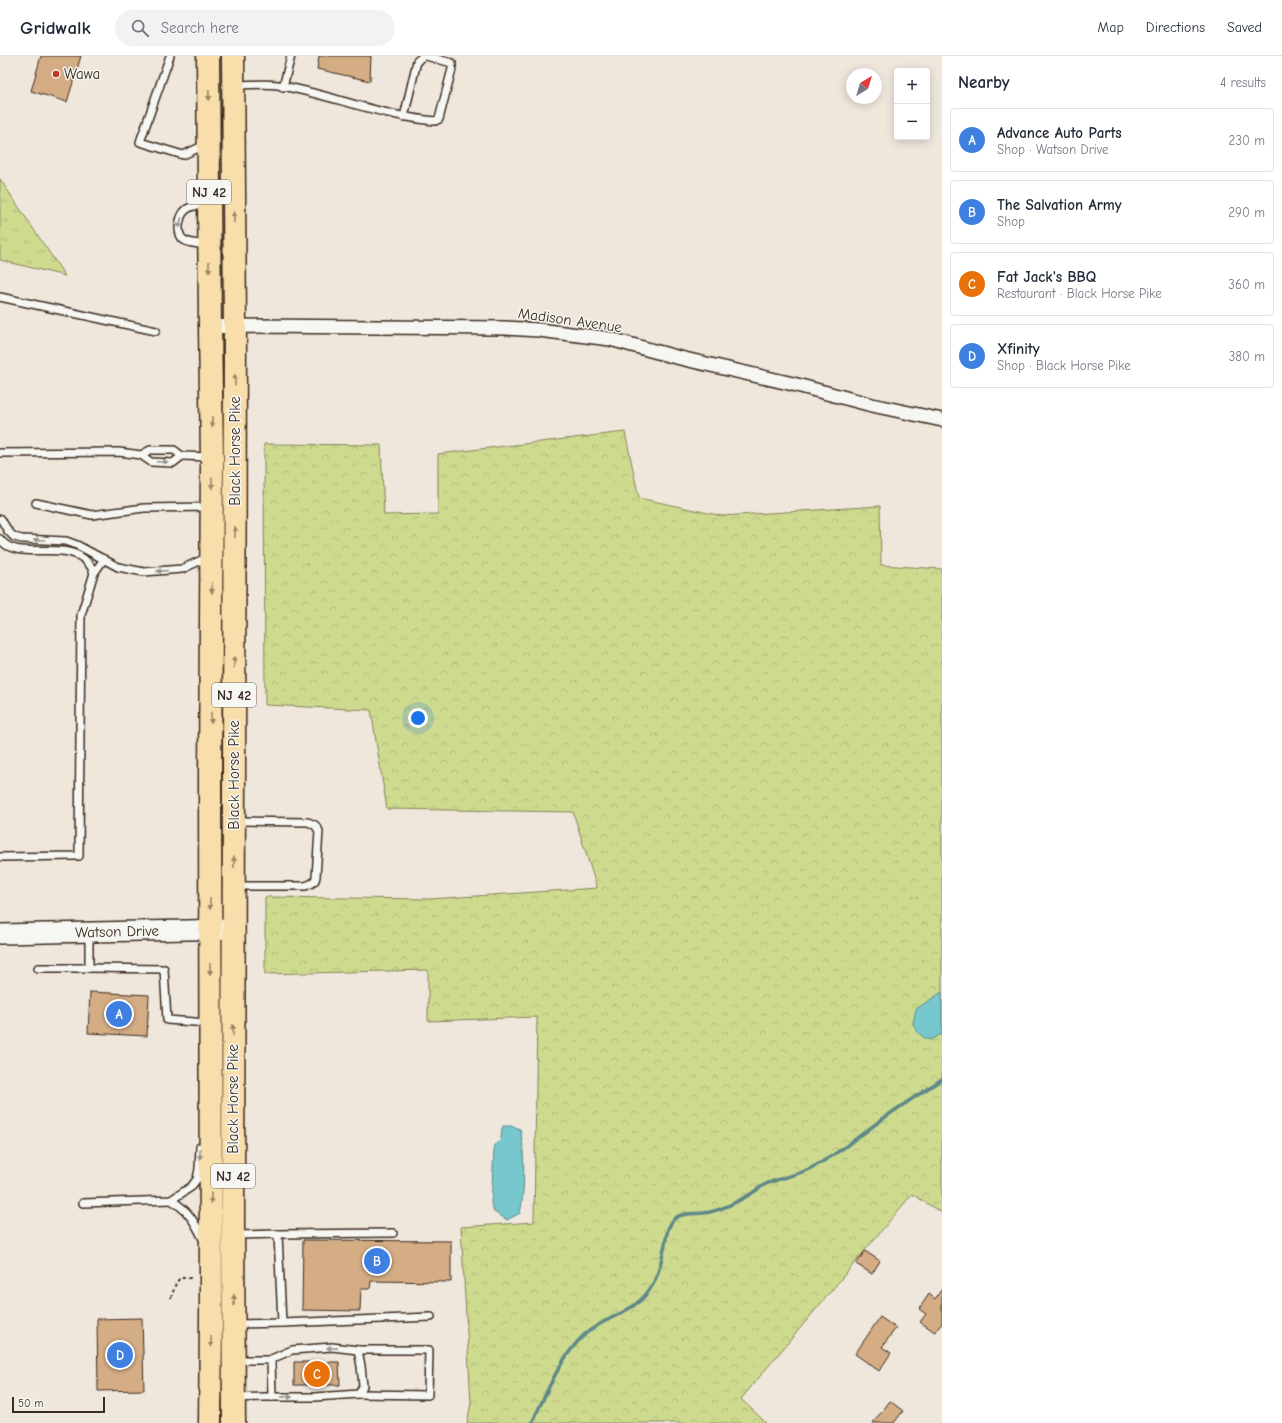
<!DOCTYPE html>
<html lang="en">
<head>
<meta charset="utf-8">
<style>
  body { margin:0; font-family:"Comic Neue",sans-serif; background:#f2f2f3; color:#1f2937 }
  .controls { position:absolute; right:12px; top:12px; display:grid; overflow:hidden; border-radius:4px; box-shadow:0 2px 10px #0003 }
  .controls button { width:36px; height:36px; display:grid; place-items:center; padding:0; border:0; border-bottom:1px solid #e0e1e3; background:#fff; color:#1f2937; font:20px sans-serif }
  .compass { position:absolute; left:846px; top:12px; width:36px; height:36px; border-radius:50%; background:#fff; box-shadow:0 2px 10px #0003; rotate:38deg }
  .scale { position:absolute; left:12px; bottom:10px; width:93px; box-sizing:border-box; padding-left:4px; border:2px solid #3b2a1e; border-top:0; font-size:11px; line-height:14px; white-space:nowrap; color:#3b2a1e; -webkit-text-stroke:3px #f6f6f2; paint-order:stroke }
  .you { position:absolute; left:418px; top:662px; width:14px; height:14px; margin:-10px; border:3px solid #fff; border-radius:50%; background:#1a73e8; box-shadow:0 0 0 6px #1a73e833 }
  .badge { display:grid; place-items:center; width:26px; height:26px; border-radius:50%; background:#c8321e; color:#fff; font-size:13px; font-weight:700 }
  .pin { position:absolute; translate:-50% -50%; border:2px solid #fff; box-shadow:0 1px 4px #0006 }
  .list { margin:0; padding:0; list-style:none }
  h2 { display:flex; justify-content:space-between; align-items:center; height:52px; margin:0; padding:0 16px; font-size:17px }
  h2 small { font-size:13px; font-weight:400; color:#747a83 }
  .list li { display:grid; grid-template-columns:26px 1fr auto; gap:12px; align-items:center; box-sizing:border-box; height:64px; margin:0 8px 8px; padding:0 8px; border:1px solid #e0e1e3; border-radius:4px }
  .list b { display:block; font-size:15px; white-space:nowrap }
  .list p { margin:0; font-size:13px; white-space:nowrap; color:#747a83 }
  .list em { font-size:13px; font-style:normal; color:#747a83 }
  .icon { flex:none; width:22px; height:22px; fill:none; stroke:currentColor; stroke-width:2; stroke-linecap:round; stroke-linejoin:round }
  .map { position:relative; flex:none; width:942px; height:1367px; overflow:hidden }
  header { display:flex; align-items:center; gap:24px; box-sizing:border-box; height:56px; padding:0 20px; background:#fff; border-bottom:1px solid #e0e1e3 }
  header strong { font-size:19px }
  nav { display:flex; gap:22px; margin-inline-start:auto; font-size:14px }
  .search { width:280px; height:36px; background:#f2f2f3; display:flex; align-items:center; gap:10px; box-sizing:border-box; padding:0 14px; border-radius:22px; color:#747a83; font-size:15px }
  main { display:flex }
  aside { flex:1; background:#fff }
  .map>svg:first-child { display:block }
  .grass { fill:url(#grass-tufts); stroke:#848256 }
  .forest { fill:url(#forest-crowns); stroke:#848256 }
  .water { fill:#77c8ce; stroke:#5f8988 }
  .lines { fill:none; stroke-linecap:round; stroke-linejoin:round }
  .stream { stroke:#5f8988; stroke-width:3.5 }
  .building { fill:#d4ad85; stroke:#3b2a1e }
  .lane-casing { stroke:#3b2a1e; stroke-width:10 }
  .street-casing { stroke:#3b2a1e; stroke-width:16 }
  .secondary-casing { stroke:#3b2a1e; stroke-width:22 }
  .highway-casing { stroke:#3b2a1e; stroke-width:25 }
  .path { stroke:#3b2a1e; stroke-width:2; stroke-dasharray:3 3; stroke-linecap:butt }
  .lane { stroke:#f6f6f2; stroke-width:7 }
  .street { stroke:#f6f6f2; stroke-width:13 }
  .secondary { stroke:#f6f6f2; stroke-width:19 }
  .highway { stroke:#f8deab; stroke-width:22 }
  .oneway { fill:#9a8464 }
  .oneway2 { fill:#989088 }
  .poi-dot { fill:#c8321e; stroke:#f6f6f2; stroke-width:1.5 }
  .labels { text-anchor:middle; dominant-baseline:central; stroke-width:3; stroke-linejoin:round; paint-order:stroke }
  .shield { fill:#f6f6f2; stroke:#73675e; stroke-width:1 }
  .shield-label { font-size:14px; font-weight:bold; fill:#3b2a1e }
  .poi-label { font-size:15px; fill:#3b2a1e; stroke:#f6f6f2; text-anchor:start }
  .street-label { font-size:15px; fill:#3b2a1e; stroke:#f6f6f2 }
</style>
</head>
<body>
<header>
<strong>Gridwalk</strong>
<div class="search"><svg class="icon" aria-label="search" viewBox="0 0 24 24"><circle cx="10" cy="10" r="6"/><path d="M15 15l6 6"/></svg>Search here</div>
<nav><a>Map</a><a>Directions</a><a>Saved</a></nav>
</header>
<main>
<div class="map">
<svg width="942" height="1367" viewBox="0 0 942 1367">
  <defs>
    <pattern id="grass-tufts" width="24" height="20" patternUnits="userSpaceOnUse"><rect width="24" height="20" fill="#cedb8f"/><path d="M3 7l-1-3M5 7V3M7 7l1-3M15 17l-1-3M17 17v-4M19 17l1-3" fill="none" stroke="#b2bc7b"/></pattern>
    <pattern id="forest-crowns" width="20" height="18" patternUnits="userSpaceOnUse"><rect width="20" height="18" fill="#cedb8f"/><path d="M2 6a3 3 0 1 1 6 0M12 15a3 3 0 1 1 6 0" fill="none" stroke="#b2bc7b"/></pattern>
  </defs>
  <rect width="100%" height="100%" fill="#efe7dc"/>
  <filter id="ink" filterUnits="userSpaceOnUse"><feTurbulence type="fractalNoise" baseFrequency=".025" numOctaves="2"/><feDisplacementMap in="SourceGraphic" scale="8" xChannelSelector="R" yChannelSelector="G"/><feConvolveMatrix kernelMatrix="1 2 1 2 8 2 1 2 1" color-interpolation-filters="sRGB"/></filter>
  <g filter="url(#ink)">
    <polygon class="grass" points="0,123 65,220 0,204"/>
    <polygon class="forest" points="625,376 639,442 722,460 880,450 881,509 942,513 942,1157 912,1138 741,1343 766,1367 467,1367 471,1347 461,1171 534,1166 537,961 428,965 428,914 265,918 265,841 430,843 597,832 573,756 387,753 371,654 265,649 264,388 381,389 384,459 438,458 438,398"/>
    <g class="water">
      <path d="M 942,936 L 942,978 L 930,984 C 921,981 916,976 913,967 L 916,953 Z"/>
      <path d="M 503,1070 L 513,1070 L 520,1073 C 525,1092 525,1138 520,1157 L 507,1164 L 494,1156 L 491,1148 L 494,1093 L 495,1089 C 505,1084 499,1077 503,1070 Z"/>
    </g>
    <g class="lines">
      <path class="stream" d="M 532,1367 C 547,1336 559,1303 584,1279 C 604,1261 635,1257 650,1233 C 658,1221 661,1206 664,1193 C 667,1182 666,1170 675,1162 C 684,1155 699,1159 710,1156 C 723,1153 737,1146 749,1139 C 754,1136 759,1132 764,1129 C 778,1122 795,1120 809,1113 C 836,1100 860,1079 884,1062 C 903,1048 923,1036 942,1023"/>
    </g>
    <g class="building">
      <polygon points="41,0 81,0 67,46 31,35"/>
      <polygon points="319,0 371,0 370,25 317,13"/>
      <polygon points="90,936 149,939 147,980 88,977"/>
      <polygon points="303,1184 451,1185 451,1226 371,1225 370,1233 361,1233 360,1255 302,1254"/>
      <polygon points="865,1195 880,1205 872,1218 856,1208"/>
      <polygon points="942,1233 942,1267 935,1276 920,1266 926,1258 919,1253 929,1238 935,1243"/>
      <polygon points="880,1261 896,1272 882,1291 891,1297 879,1315 855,1298"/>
      <polygon points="142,1262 144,1334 98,1335 97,1263"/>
      <polygon points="294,1306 339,1306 340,1329 294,1329"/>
      <polygon points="890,1345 903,1355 894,1367 873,1367"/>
    </g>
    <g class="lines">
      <defs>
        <g id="lane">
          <polyline points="170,0 140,86 183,99 205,89"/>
          <path d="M 235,29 C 249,29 265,27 278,29 C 331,39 382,60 435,65 L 439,63 L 452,13 L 452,7 L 426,0"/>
          <polyline points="283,31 291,0"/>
          <polyline points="404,61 417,5 423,0"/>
          <path d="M 207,150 C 202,150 193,149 189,152 C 179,156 175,178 184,184 C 190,188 201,188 208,189"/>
          <polyline points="0,241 156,275"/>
          <polyline points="0,397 119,396 141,399 151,406 173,407 182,400"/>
          <polyline points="141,399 150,394 174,394 182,400 210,401"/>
          <polyline points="36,447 92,459 144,452 210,451"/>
          <polyline points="1,463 8,475 14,481 22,483 66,485 77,489 118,511 144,516 182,513 208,501"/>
          <path d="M 0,483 C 16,506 60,484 84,503 C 89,508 92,510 94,517"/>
          <polyline points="0,801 79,800 81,559 94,517 104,503"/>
          <path d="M 236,830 L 305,830 C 311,828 315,827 316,821 L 319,775 L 315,769 L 308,766 L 237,765"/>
          <polyline points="38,912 89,912 89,876"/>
          <polyline points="89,912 164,913 167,964 208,967"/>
          <path d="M 171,1144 C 188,1154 195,1166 203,1183"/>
          <polyline points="83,1147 171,1144 191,1131 197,1123 199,1113 200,1091"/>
          <polyline points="278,1178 393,1177"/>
          <polyline points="236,1179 278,1178 282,1267 236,1268"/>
          <polyline points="282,1267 431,1261"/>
          <polyline points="358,1294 429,1294 428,1339 359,1338"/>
          <polyline points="271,1303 272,1341"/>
          <polyline points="236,1304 269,1304 292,1294 332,1291 358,1294 361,1310 363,1330 359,1338 315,1341 264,1341 236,1342"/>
        </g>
        <polyline id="street" points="210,271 235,270 505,272 539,274 610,283 676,301 793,328 872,349 942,364"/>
        <g id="secondary">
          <path id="s1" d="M 0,878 L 234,873"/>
        </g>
        <g id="highway">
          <polyline points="208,0 210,271 212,404 210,722 211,1264 210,1367"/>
          <polyline points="233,0 235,270 233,1164 234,1367"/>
        </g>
      </defs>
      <use href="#lane" class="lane-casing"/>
      <use href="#street" class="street-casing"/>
      <use href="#secondary" class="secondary-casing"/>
      <use href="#highway" class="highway-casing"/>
      <polyline class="path" points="171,1242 176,1227 180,1222 192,1222"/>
      <use href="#lane" class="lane"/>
      <use href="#street" class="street"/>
      <use href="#secondary" class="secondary"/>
      <use href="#highway" class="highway"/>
    </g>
    <defs><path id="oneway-solid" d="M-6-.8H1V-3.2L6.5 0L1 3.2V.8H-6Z"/></defs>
    <g class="oneway">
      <use href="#oneway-solid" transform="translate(209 39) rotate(89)"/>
      <use href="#oneway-solid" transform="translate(234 161) rotate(-90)"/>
      <use href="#oneway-solid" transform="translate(209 211) rotate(90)"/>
      <use href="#oneway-solid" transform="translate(235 324) rotate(-90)"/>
      <use href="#oneway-solid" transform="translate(212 366) rotate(89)"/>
      <use href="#oneway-solid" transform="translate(212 427) rotate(90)"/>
      <use href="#oneway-solid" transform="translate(235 476) rotate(-90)"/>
      <use href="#oneway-solid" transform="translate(212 532) rotate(90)"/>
      <use href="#oneway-solid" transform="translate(234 606) rotate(-90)"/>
      <use href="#oneway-solid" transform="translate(211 662) rotate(90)"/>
      <use href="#oneway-solid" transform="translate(234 806) rotate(-90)"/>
      <use href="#oneway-solid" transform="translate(210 848) rotate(90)"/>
      <use href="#oneway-solid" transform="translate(210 913) rotate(90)"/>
      <use href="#oneway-solid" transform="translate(233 974) rotate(-90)"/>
      <use href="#oneway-solid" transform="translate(211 1142) rotate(90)"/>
      <use href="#oneway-solid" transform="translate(234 1244) rotate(-90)"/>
      <use href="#oneway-solid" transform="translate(211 1286) rotate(91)"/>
    </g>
    <g class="oneway2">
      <use href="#oneway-solid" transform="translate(180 167) rotate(106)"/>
      <use href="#oneway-solid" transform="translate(162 406) rotate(3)"/>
      <use href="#oneway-solid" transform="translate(39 484) rotate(-180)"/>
      <use href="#oneway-solid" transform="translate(162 515) rotate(175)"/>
      <use href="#oneway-solid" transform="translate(200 1098) rotate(92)"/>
      <use href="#oneway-solid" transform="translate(332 1292) rotate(-179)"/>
      <use href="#oneway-solid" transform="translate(287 1341) rotate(1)"/>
    </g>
  </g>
  <circle class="poi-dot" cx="56" cy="18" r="4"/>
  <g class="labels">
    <g class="shield">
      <rect x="187" y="124" width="44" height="24" rx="3"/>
      <rect x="212" y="627" width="44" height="24" rx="3"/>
      <rect x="211" y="1108" width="44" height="24" rx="3"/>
    </g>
    <g class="shield-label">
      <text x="209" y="136">NJ 42</text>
      <text x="234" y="639">NJ 42</text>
      <text x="233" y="1120">NJ 42</text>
    </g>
    <g class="poi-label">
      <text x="64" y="18">Wawa</text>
    </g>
    <g class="street-label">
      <text transform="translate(570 264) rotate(8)">Madison Avenue</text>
      <text transform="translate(235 395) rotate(-90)">Black Horse Pike</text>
      <text transform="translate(234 719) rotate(-90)">Black Horse Pike</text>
      <text stroke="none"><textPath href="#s1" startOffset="117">Watson Drive</textPath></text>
      <text transform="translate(233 1043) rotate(-90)">Black Horse Pike</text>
    </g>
  </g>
</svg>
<div class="controls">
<button>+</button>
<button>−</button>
</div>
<svg class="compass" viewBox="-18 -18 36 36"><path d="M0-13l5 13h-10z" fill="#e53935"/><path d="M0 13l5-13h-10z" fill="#747a83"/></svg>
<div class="scale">50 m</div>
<div class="you"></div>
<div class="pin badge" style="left:119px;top:958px;background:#3f7fe0">A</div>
<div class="pin badge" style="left:377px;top:1205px;background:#3f7fe0">B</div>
<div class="pin badge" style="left:317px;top:1318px;background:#e8710a">C</div>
<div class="pin badge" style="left:120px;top:1299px;background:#3f7fe0">D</div>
</div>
<aside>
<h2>Nearby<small>4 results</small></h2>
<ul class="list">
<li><span class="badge" style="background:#3f7fe0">A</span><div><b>Advance Auto Parts</b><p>Shop · Watson Drive</p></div><em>230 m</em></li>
<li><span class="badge" style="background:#3f7fe0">B</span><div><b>The Salvation Army</b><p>Shop</p></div><em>290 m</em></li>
<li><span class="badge" style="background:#e8710a">C</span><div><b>Fat Jack's BBQ</b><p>Restaurant · Black Horse Pike</p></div><em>360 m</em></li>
<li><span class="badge" style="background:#3f7fe0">D</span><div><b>Xfinity</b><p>Shop · Black Horse Pike</p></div><em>380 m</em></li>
</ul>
</aside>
</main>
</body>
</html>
